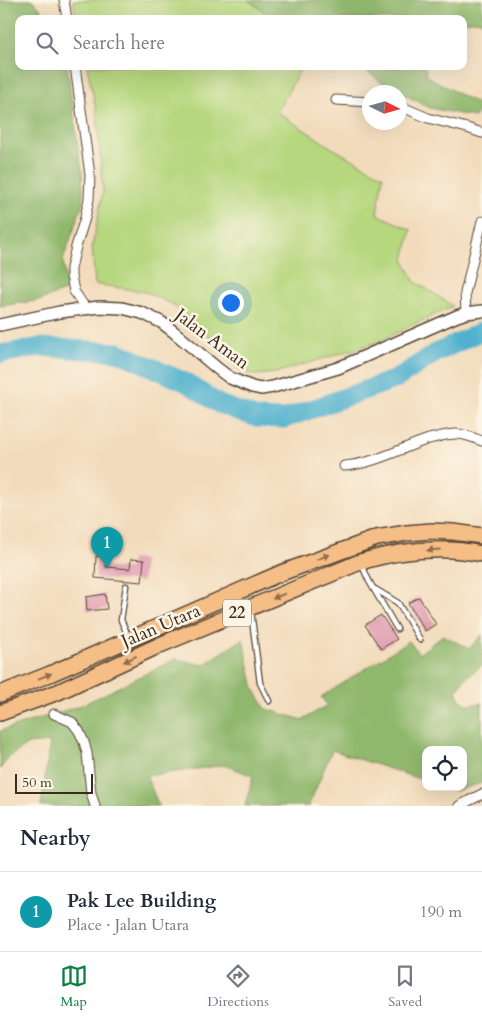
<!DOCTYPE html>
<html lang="en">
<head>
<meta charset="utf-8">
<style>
  body { margin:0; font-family:Cardo,serif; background:#f2f2f3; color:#1f2937 }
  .controls { position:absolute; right:15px; bottom:15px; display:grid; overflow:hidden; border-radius:10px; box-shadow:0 5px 20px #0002 }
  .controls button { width:45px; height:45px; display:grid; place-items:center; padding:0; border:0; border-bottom:1px solid #e0e1e3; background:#fff; color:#1f2937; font:25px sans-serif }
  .compass { position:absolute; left:362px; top:85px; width:45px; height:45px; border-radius:50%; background:#fff; box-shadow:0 5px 20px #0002; rotate:95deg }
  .scale { position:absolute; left:15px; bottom:12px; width:78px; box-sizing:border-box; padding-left:5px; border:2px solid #3b2a1e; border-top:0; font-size:14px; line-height:18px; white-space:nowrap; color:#3b2a1e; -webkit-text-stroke:4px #fcf5e5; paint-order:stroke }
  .you { position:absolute; left:230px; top:302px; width:18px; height:18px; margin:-12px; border:4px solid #fff; border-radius:50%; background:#1a73e8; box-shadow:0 0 0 8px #1a73e833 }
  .badge { display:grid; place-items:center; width:32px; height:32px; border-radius:50%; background:#0b8043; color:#fff; font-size:16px; font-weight:700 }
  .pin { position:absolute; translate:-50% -41px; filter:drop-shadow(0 1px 2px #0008) }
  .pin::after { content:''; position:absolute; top:26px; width:18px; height:15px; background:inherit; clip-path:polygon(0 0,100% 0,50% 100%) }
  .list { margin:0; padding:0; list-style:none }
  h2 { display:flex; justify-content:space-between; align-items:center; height:65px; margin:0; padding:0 20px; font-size:21px }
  h2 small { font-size:16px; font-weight:400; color:#747a83 }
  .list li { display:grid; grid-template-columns:32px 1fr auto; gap:15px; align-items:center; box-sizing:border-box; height:80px; padding:0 20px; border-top:1px solid #e0e1e3 }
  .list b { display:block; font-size:19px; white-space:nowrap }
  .list p { margin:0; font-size:16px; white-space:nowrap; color:#747a83 }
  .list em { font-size:16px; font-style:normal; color:#747a83 }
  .icon { flex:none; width:28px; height:28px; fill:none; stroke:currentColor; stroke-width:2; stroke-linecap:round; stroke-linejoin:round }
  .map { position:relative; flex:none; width:482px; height:806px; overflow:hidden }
  .search { position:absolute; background:#fff; box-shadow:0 5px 20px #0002; left:15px; right:15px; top:15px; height:55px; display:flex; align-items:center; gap:12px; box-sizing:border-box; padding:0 18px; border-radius:10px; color:#747a83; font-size:19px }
  .sheet { height:145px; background:#fff }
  nav { display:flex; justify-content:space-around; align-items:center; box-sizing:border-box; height:70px; border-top:1px solid #e0e1e3; background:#fff; font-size:14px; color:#747a83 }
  nav a { display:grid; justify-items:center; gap:2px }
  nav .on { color:#0b8043 }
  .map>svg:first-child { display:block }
  .green { fill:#b6d77e; stroke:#78804e }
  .forest { fill:#90b86d; stroke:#667146 }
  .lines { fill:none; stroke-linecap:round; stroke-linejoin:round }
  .river { stroke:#4fb1ce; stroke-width:19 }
  .building { fill:#de94ac }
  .service-casing { stroke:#564536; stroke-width:7 }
  .minor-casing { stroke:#564536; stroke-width:11 }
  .tertiary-casing { stroke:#564536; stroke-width:14 }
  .trunk-casing { stroke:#564536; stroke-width:18 }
  .service { stroke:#fff; stroke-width:4.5 }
  .minor { stroke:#fff; stroke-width:9 }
  .tertiary { stroke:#fff; stroke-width:11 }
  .trunk { stroke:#f5be86; stroke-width:15 }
  .oneway { fill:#8f6d4d }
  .labels { text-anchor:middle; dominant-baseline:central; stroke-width:5; stroke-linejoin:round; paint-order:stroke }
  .shield { fill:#fcf5e5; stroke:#75675a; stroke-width:1 }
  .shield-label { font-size:16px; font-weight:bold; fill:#3b2a1e }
  .street-label { font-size:18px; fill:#3b2a1e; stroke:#fcf5e5 }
</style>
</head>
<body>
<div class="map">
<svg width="482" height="806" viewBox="0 0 482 806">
  <rect width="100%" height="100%" fill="#fcf5e5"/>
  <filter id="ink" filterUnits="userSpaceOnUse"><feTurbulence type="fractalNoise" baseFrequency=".02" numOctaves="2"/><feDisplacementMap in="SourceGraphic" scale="10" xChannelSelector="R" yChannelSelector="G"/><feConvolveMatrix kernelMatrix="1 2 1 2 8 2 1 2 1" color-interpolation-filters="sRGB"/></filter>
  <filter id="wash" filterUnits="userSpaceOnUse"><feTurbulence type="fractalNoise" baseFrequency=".0096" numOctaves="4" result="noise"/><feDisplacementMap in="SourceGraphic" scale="20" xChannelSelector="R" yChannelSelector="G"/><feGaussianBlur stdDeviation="1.12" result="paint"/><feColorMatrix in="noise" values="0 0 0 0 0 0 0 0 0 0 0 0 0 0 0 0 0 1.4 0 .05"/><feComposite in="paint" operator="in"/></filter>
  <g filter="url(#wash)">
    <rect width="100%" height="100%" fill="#f2dbbb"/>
    <g class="green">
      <polygon points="73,0 248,0 274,19 77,19"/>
      <polygon points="87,66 302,66 277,112 332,148 383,176 377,214 411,230 404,260 414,281 453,306 375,343 275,373 256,375 247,373 236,367 221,346 174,305 146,292 95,284 92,247 103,191 97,114"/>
    </g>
    <g class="forest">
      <polygon points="0,0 33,0 48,19 19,19 19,66 67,66 79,154 82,170 83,190 82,206 63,260 67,290 41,300 0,306"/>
      <polygon points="248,0 482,0 482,23 479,20 463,22 463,19 274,19"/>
      <polygon points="360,66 425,66 427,76 481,106 475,117 430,108 384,84"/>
      <polygon points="443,635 469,649 482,635 482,665 465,679 456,691 460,700 469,705 482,703 482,783 455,791 445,787 463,787 463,750 426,750 426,781 332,750 309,805 310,806 245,806 253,776 225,765 146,776 159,806 120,806 113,803 111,806 41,806 50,742 28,744 8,758 0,769 0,731 82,705 176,659 203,665 243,639 254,689 266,709 303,720 327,705 321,697 409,641 419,654"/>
    </g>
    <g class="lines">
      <polyline class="river" points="0,354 40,347 118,352 187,383 219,404 257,418 284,419 396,379 434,354 482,331"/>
    </g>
    <g id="blocks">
      <g class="building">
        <polygon points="96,556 107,557 106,567 130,569 131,559 144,560 142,582 95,578"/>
        <polygon points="105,594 107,609 87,611 86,597"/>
        <polygon points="419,597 436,624 425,631 408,603"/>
        <polygon points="381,615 397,639 381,649 365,625"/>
      </g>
    </g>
  </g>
  <g filter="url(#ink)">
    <use href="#blocks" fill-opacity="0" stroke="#564536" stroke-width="1"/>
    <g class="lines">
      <defs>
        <g id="service">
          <polyline points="361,563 369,581 397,629"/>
          <polyline points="126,586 121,620 129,638"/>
          <polyline points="375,589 398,603 420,640"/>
          <polyline points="251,611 260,683 269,701"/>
        </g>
        <g id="minor">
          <polyline points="64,0 67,19"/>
          <polyline points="75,66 90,175 89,199 85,218 76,247 71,268 71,276 74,291 86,309"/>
          <polyline points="336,100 370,102"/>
          <polyline points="400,106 428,118 467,128 482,133"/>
          <polyline points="466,313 465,293 482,221"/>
          <path d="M 344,466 C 374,464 401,448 429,439 C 438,437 447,434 456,434 C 465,434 474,438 482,441"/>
          <polyline points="54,714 72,722 79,731 84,742 87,753 91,793 95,806"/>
          <polyline points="459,806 482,794"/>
        </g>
        <polyline id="tertiary" points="0,325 60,312 99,307 122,308 142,313 161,322 174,332 218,369 230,378 252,387 261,389 273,387 338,368 457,316 466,313 482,311"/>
        <g id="trunk">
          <polyline points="0,694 50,674 281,573 377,538 407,533 431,531 453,532 482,536"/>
          <path d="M 0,713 L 58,692 L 160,645 L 360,562 C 400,550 442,546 482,554"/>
        </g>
      </defs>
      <use href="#service" class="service-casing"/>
      <use href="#minor" class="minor-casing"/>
      <use href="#tertiary" class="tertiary-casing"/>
      <use href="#trunk" class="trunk-casing"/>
      <use href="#service" class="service"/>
      <use href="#minor" class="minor"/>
      <use href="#tertiary" class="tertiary"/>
      <use href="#trunk" class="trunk"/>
    </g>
    <defs><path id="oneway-solid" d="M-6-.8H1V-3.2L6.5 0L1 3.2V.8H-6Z" transform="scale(1.25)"/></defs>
    <g class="oneway">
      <use href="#oneway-solid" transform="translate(434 550) rotate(177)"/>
      <use href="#oneway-solid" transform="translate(323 557) rotate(-20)"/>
      <use href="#oneway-solid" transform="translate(279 596) rotate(157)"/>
      <use href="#oneway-solid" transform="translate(130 659) rotate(155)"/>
      <use href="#oneway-solid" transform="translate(45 676) rotate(-22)"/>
    </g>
  </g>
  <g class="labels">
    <rect class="shield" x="223" y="599.5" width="28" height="27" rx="4"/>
    <g class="shield-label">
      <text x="237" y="613">22</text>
    </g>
    <g class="street-label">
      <text transform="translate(212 339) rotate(37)">Jalan Aman</text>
      <text transform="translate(161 626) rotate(-23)">Jalan Utara</text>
    </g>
  </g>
</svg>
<div class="controls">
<button><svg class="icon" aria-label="locate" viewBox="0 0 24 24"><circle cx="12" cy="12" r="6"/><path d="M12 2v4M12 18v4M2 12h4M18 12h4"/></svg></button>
</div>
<svg class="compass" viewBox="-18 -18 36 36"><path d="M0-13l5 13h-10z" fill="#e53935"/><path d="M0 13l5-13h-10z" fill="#747a83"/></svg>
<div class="scale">50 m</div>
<div class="you"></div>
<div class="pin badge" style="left:107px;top:568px;background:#0f9aa8">1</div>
<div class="search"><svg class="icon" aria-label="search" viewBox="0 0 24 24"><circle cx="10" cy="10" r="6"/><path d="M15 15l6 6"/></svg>Search here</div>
</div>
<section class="sheet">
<h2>Nearby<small></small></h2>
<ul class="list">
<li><span class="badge" style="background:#0f9aa8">1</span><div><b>Pak Lee Building</b><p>Place · Jalan Utara</p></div><em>190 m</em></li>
</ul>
</section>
<nav>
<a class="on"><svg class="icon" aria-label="map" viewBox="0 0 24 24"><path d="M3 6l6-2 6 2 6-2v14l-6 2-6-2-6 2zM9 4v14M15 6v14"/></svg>Map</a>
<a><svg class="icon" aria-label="directions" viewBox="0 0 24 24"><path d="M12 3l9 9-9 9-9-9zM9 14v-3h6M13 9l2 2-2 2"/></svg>Directions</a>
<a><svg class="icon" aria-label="saved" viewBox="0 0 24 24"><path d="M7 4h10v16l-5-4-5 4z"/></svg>Saved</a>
</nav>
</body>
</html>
